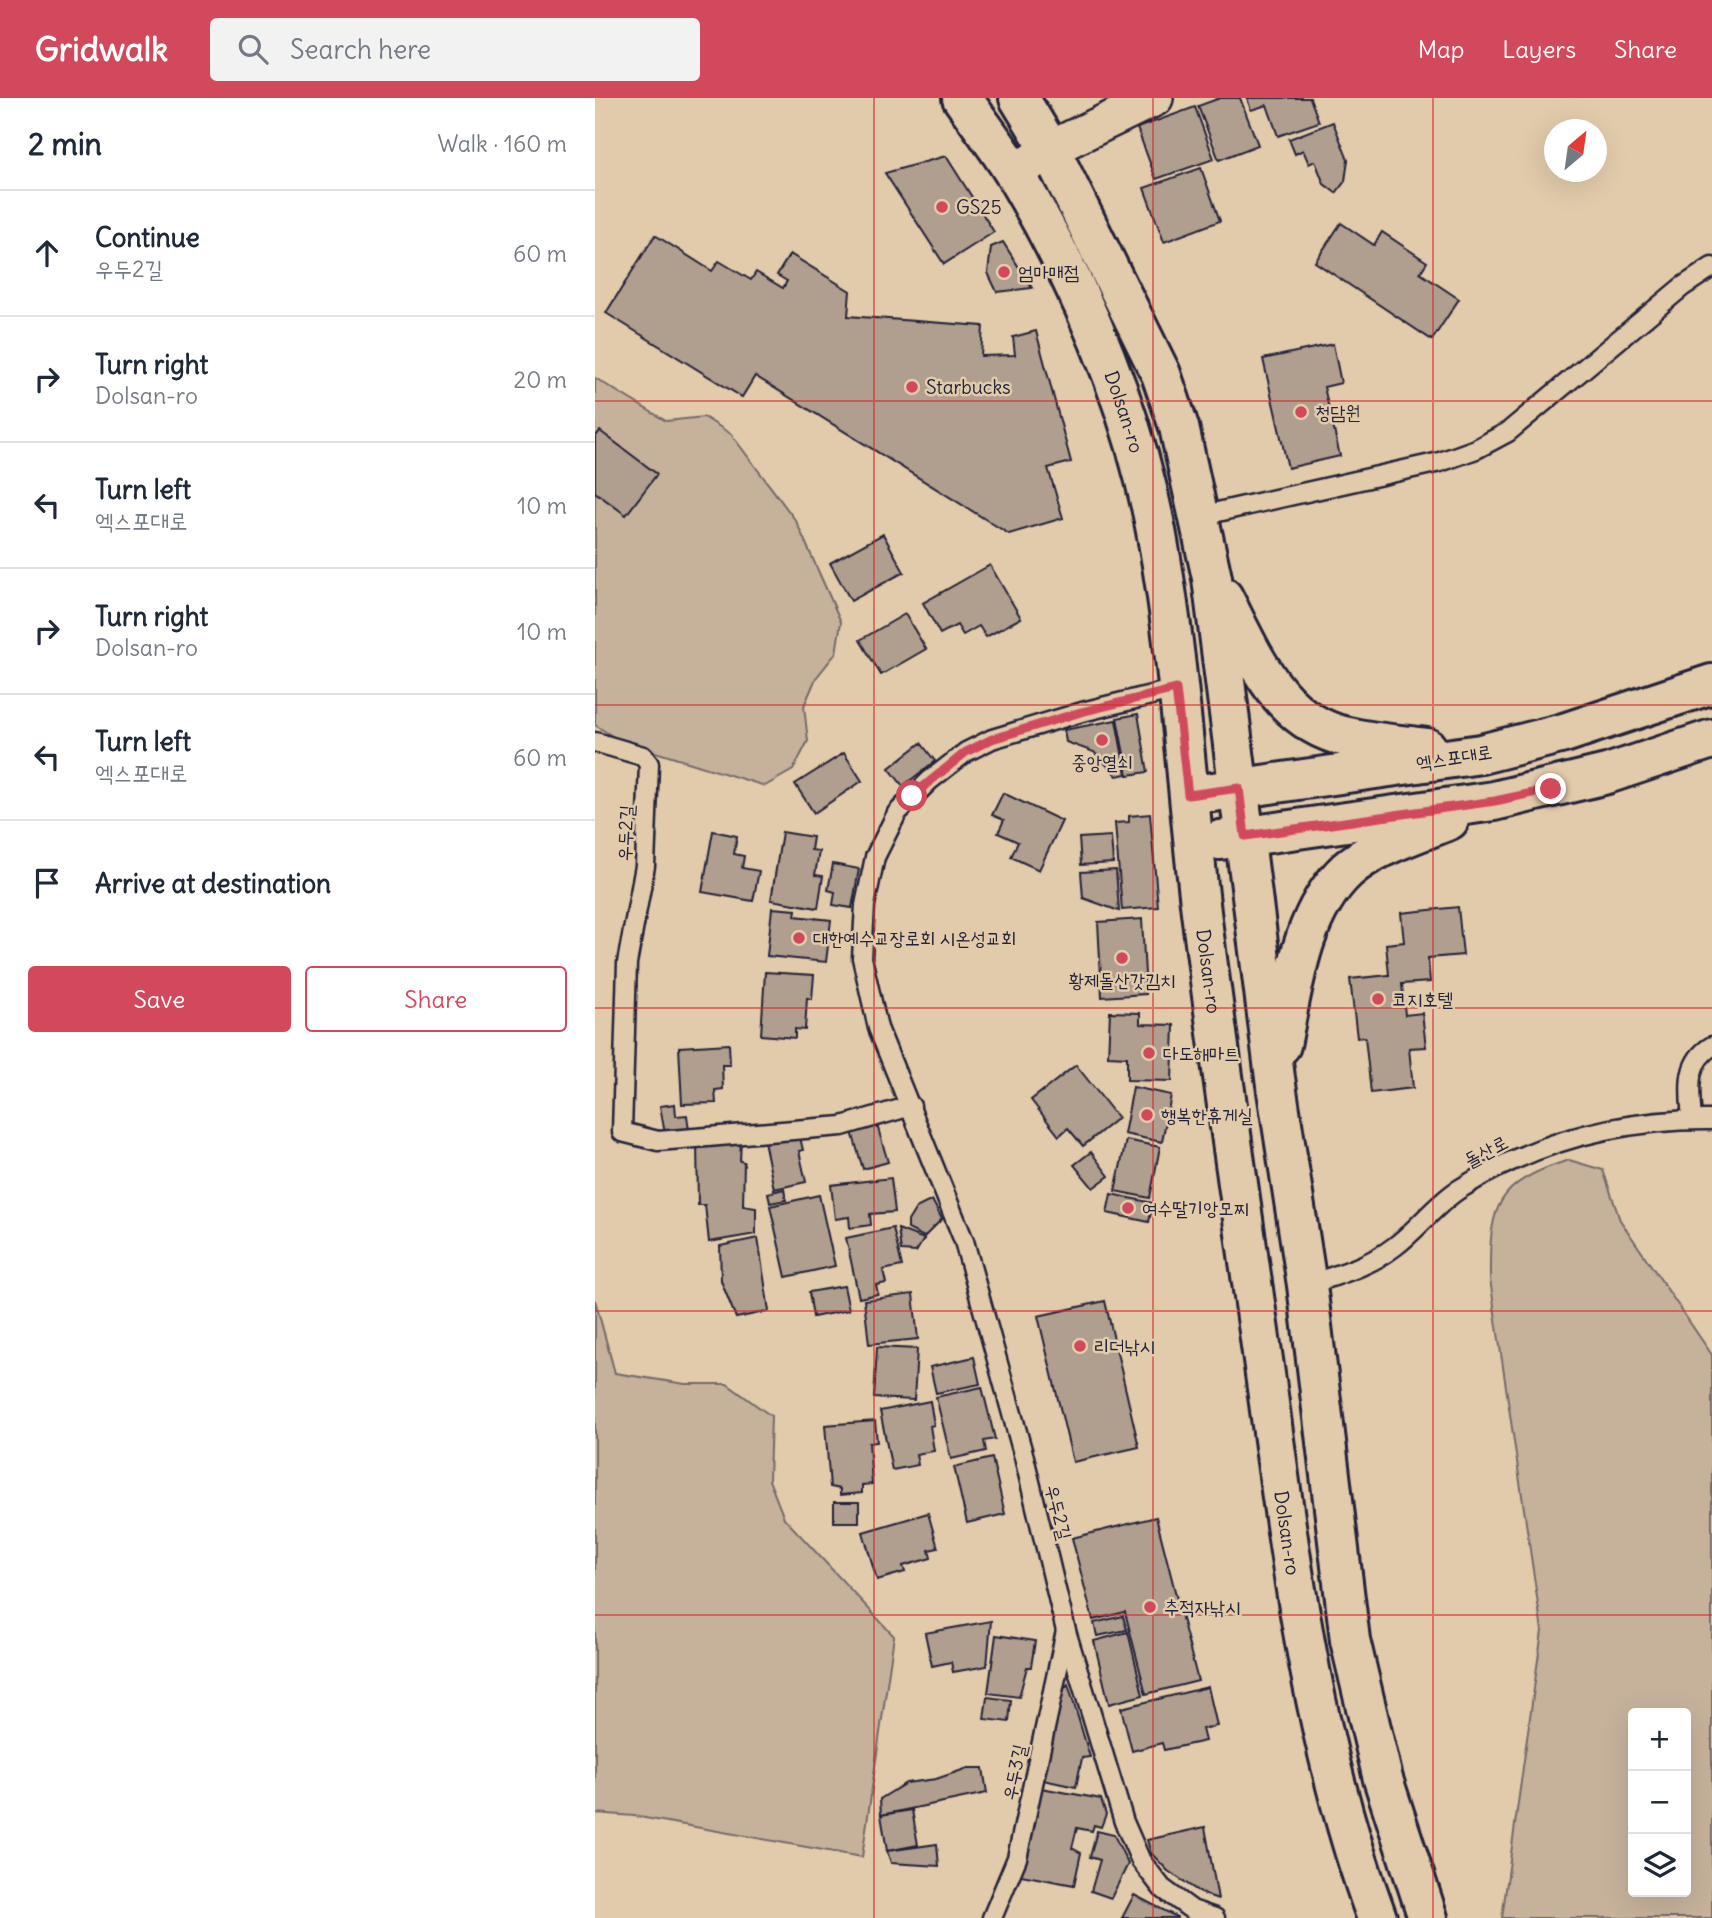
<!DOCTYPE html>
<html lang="en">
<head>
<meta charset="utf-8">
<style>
  body { margin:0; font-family:Delius,"Poor Story",sans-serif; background:#f2f2f3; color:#1f2937 }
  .controls { position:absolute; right:21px; bottom:21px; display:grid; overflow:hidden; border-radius:7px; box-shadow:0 7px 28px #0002 }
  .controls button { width:63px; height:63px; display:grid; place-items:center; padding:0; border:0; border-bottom:2px solid #e0e1e3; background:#fff; color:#1f2937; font:35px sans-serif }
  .compass { position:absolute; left:949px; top:21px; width:63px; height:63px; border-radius:50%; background:#fff; box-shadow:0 7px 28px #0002; rotate:29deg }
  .stop { position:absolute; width:21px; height:21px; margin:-16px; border:5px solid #d1495b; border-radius:50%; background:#fff }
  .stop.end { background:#d1495b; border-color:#fff; box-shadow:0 2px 7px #0008 }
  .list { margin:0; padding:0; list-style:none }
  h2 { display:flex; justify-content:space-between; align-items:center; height:91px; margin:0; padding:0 28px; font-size:30px }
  h2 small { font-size:23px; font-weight:400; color:#747a83 }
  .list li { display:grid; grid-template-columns:46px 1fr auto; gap:21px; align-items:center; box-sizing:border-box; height:126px; padding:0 28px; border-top:2px solid #e0e1e3 }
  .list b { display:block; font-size:26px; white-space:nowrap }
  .list p { margin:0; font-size:23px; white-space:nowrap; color:#747a83 }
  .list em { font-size:23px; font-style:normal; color:#747a83 }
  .actions { display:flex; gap:14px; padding:21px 28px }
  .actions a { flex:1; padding:16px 0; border:2px solid #d1495b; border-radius:7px; text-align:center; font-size:24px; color:#d1495b }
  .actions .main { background:#d1495b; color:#fff }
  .icon { flex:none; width:38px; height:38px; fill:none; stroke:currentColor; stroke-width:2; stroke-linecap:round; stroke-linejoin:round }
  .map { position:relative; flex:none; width:1117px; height:1820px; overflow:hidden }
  header { display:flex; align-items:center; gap:42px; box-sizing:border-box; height:98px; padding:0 35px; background:#d1495b; color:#fff }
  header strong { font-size:33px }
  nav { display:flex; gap:38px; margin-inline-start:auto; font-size:24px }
  .search { width:490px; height:63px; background:#f2f2f3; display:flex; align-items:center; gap:18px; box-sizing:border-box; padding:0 24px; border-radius:7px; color:#747a83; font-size:26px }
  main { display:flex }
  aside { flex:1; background:#fff }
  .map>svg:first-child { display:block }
  .green { fill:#c6b29b; stroke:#746a6b; stroke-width:2; fill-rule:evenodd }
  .building { fill:#b09e8e; stroke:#22223b; stroke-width:2 }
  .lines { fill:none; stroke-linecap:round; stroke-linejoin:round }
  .lane-casing { stroke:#22223b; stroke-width:23 }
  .street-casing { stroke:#22223b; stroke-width:40 }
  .primary-casing { stroke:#22223b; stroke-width:44 }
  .lane { stroke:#e2cbab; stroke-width:18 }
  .street { stroke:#e2cbab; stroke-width:35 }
  .primary { stroke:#e2cbab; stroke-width:38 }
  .route { stroke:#d1495b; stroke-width:9 }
  .grid { fill:none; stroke:#d62828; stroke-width:2; stroke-opacity:0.55 }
  .poi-dot { fill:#d1495b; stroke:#e2cbab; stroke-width:2.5 }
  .labels { text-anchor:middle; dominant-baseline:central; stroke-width:5; stroke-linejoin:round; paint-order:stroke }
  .poi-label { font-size:19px; fill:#22223b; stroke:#e2cbab; text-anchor:start }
  .street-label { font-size:19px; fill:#22223b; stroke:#e2cbab }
</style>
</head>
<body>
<header>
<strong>Gridwalk</strong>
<div class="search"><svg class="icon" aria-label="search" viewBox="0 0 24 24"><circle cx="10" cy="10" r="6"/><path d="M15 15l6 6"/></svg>Search here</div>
<nav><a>Map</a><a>Layers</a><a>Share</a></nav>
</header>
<main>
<aside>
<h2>2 min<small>Walk · 160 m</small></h2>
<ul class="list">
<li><svg class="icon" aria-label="ahead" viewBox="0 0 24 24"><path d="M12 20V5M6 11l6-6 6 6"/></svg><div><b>Continue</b><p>우두2길</p></div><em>60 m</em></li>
<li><svg class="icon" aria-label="right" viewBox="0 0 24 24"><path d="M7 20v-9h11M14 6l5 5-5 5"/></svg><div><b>Turn right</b><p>Dolsan-ro</p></div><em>20 m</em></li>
<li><svg class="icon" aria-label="left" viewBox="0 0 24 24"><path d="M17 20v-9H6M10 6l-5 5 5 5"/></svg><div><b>Turn left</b><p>엑스포대로</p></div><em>10 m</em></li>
<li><svg class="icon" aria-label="right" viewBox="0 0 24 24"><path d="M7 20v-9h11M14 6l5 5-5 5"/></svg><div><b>Turn right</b><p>Dolsan-ro</p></div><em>10 m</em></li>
<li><svg class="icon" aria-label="left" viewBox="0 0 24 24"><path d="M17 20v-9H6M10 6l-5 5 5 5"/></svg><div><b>Turn left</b><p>엑스포대로</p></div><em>60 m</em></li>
<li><svg class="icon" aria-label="arrive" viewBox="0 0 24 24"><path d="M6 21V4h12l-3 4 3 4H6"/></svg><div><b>Arrive at destination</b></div></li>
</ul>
<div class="actions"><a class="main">Save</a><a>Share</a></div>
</aside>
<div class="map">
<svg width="1117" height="1820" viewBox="0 0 1117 1820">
  <rect width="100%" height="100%" fill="#e2cbab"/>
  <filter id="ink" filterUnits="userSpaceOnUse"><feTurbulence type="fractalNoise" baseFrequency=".0143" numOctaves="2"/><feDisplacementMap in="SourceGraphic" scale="14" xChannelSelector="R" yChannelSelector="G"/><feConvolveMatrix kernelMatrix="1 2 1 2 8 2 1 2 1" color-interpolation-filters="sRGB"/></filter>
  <g filter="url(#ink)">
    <g class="green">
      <polygon points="0,280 71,323 109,319 136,336 201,423 246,524 241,555 221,580 209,608 213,643 198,672 170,688 25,643 0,627"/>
      <path d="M 974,1062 L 1008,1072 L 1025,1122 L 1117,1257 L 1117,1820 L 907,1820 L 947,1533 L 895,1181 C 894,1107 901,1085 974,1062 ZM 1091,1615 L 1091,1794 L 1038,1794 L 1038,1615 Z"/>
      <polygon points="0,1202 20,1275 90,1286 132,1286 176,1318 174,1382 189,1420 299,1538 267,1759 39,1718 0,1715"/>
    </g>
    <g class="building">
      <polygon points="625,0 645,0 663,47 624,62 603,8"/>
      <polygon points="652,0 715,0 724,24 683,38 672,7 656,12"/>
      <polygon points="600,9 619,61 561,81 542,30"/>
      <polygon points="738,24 753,62 750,83 741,95 729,86 720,63 714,66 708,52 700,56 694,41"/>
      <polygon points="351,58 399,134 349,166 290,75"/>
      <polygon points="606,70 625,123 569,144 549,90"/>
      <polygon points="746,125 779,147 787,134 832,164 825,175 864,201 837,242 720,164"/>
      <polygon points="60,137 117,173 124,163 156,182 161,174 188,190 192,183 182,177 195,156 255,193 253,218 388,228 386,258 420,257 418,239 441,233 476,364 453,370 468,420 414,436 160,278 147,299 11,215"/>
      <polygon points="408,144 437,190 402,194 393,175 396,149"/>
      <polygon points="738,246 746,285 729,289 745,358 693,370 668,261"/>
      <polygon points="5,333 62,376 31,417 0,394 0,339"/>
      <polygon points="288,436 309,474 256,503 235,465"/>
      <polygon points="395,467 426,520 391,539 384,528 368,537 362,527 345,536 328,505"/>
      <polygon points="310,516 331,551 286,577 265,542"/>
      <polygon points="543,616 553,674 533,677 522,620"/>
      <polygon points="521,622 531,676 522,678 499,654 471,644 469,632"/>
      <polygon points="326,645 340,663 308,688 294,670"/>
      <polygon points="249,655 267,683 219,715 200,686"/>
      <polygon points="408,695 467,723 444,772 416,759 423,744 403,735 409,722 397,717"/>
      <polygon points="555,716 563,809 527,812 520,725 534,724 534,718"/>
      <polygon points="118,733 142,738 139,756 149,758 147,770 164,773 158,803 107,794"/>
      <polygon points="187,734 218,739 216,752 224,753 220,777 228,778 223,810 176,802"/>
      <polygon points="516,738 518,765 486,767 484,740"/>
      <polygon points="238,766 264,771 257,810 238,807 240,794 233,792"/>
      <polygon points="521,772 524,813 488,800 486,774"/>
      <polygon points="863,809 868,857 833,860 835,884 807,886 810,917 827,915 831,949 814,950 818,990 776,995 770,939 762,940 755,881 794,877 791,846 809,844 806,815"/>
      <polygon points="177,810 201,812 200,818 236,822 231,864 172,858"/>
      <polygon points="547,821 551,896 507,899 503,824"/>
      <polygon points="170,874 219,877 217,901 212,900 210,932 200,931 200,940 166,937"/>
      <polygon points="515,914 545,915 545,926 579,927 577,983 532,982 532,959 513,958"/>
      <polygon points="134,946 135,967 127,967 128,991 120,992 121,1005 87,1006 84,949"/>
      <polygon points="481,967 523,1020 488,1048 473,1030 464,1038 436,1002"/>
      <polygon points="538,989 576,997 567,1044 529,1036"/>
      <polygon points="80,1006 81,1018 92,1017 94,1033 70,1036 65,1008"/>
      <polygon points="282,1027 293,1064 268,1071 257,1034"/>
      <polygon points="204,1035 208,1052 204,1053 211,1084 179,1091 169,1043"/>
      <polygon points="146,1041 145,1063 149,1064 148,1108 161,1110 161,1136 114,1144 110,1107 103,1107 102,1044"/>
      <polygon points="531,1042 565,1049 555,1100 520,1093"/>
      <polygon points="496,1054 514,1078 498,1090 479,1067"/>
      <polygon points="296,1080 300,1114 275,1116 276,1127 255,1130 254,1119 240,1121 236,1087"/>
      <polygon points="189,1091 191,1102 175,1105 173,1095"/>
      <polygon points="516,1096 558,1105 554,1124 512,1115"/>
      <polygon points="224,1097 240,1168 191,1179 175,1108"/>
      <polygon points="337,1102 347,1121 329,1139 313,1131 313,1123 321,1110"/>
      <polygon points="298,1130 307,1168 288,1172 291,1185 281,1187 283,1196 264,1200 251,1140"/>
      <polygon points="303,1131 329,1141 321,1154 306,1153"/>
      <polygon points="163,1140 174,1213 141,1220 126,1183 125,1148"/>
      <polygon points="249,1188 254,1212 218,1219 214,1194"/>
      <polygon points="318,1196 323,1241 274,1246 269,1202"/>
      <polygon points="510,1203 544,1349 478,1364 443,1218"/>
      <polygon points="282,1249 322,1251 319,1302 279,1300"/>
      <polygon points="379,1259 385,1286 341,1295 335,1269"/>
      <polygon points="387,1289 400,1341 389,1343 391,1353 356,1361 341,1299"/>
      <polygon points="335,1303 339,1327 335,1328 339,1353 321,1356 323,1367 297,1372 285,1313"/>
      <polygon points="280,1323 282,1344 274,1345 277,1386 267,1387 267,1395 245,1397 245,1391 235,1389 230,1327"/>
      <polygon points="397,1360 410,1416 372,1425 359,1369"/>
      <rect x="239" y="1404" width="25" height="20"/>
      <polygon points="333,1415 343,1450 334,1452 336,1460 308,1468 310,1474 282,1482 268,1434"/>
      <polygon points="561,1419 603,1583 551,1596 530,1514 498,1522 477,1440"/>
      <polygon points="528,1518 532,1532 502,1538 499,1525"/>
      <polygon points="396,1523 392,1568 358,1574 356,1564 337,1568 330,1535"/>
      <polygon points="533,1534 548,1597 514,1606 499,1543"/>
      <polygon points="401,1537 440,1543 436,1569 432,1569 424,1599 393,1595"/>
      <polygon points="473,1586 495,1659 487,1660 481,1689 448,1682 461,1601"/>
      <polygon points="613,1589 622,1628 607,1631 610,1643 569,1652 567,1645 537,1653 526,1610"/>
      <polygon points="392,1599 416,1602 414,1624 389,1621"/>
      <polygon points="373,1670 388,1670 392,1695 286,1717 285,1701 311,1685 341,1681"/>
      <polygon points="446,1690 506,1701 511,1716 506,1729 499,1727 497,1733 482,1730 477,1750 486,1755 479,1787 426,1777"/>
      <polygon points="317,1712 323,1747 292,1753 286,1717"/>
      <polygon points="610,1729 623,1801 606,1795 573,1773 556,1755 552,1742"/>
      <polygon points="502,1733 519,1737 533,1766 516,1800 496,1793 505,1762 495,1759"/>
      <polygon points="342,1746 344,1768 296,1765 292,1753"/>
      <polygon points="539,1797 582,1819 582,1820 527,1820"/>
    </g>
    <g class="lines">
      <defs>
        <g id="lane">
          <polyline points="605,418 845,364 881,351 913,334 1087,189 1117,169"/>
          <polyline points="581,591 487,614 397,641 371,654 334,683 302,715 280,759 270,807 267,860 283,930 369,1143 429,1359 471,1533 529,1724 546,1763 567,1790 597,1812 620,1820"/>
          <polyline points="0,644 48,658 54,666 50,768 32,865 27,1034 63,1043 247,1028 316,1008"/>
          <path d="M 1097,1022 C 1095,993 1089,965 1117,948"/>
          <path d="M 712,1187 C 742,1177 773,1169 799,1149 C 822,1132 839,1108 863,1092 C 940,1043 1026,1021 1117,1022"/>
          <polyline points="397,1820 422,1760 471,1533"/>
        </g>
        <polyline id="street" points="420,76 455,51 560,0"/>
        <g id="primary">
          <path id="s1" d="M 367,0 C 385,26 405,51 421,78 C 486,188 539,312 562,438 C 585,562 591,689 606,814 C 626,971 649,1127 671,1283 C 696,1465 718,1647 782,1820"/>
          <polyline points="424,0 455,51 566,276 584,329 617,480 680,980 712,1187 755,1542 788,1681 833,1820"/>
          <path d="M 628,499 C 655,551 680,617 741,636 C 771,645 802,646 832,650"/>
          <polyline points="618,694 886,656 969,635 1117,586"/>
          <polyline points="625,742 899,703 1012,676 1117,641"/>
          <path d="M 686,947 C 698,889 706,815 752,772 C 779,748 821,736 854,722"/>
        </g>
      </defs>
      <use href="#lane" class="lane-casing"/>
      <use href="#street" class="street-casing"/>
      <use href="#primary" class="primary-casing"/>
      <use href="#lane" class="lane"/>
      <use href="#street" class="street"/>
      <use href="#primary" class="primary"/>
    </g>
  </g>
  <g class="lines" filter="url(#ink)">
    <polyline class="route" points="317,698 371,654 397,641 486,614 581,591 593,697 644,690 650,738 900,703 956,691"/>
  </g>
  <path class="grid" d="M 279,0 L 279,1820M 558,0 L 558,1820M 838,0 L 838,1820M 0,303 L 1117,303M 0,607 L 1117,607M 0,910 L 1117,910M 0,1213 L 1117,1213M 0,1517 L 1117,1517"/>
  <g class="poi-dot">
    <circle cx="347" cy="109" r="7"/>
    <circle cx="409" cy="174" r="7"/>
    <circle cx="317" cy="289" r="7"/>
    <circle cx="706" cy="314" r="7"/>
    <circle cx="507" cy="642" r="7"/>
    <circle cx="204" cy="840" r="7"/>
    <circle cx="527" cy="860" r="7"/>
    <circle cx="783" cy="901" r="7"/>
    <circle cx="554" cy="955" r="7"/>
    <circle cx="552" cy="1017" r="7"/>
    <circle cx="533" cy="1110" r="7"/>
    <circle cx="485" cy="1248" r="7"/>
    <circle cx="555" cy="1509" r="7"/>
  </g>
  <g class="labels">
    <g class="poi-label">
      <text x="361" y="109">GS25</text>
      <text x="423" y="174">엄마매점</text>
      <text x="331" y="289">Starbucks</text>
      <text x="720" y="314">청담원</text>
      <text x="507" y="664" text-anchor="middle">중앙열쇠</text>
      <text x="218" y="840">대한예수교장로회 시온성교회</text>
      <text x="527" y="882" text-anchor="middle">황제돌산갓김치</text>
      <text x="797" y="901">코지호텔</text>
      <text x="568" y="955">다도해마트</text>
      <text x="566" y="1017">행복한휴게실</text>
      <text x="547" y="1110">여수딸기앙모찌</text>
      <text x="499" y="1248">리더낚시</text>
      <text x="569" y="1509">추적자낚시</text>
    </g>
    <g class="street-label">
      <text stroke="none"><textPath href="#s1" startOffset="355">Dolsan-ro</textPath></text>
      <text transform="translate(859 659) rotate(-9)">엑스포대로</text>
      <text transform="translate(30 735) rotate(-87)">우두2길</text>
      <text stroke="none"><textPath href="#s1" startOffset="922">Dolsan-ro</textPath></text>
      <text transform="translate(891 1053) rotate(-28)">돌산로</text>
      <text transform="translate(464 1414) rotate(76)">우두2길</text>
      <text stroke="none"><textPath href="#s1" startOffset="1489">Dolsan-ro</textPath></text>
      <text transform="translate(419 1674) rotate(-78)">우두3길</text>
    </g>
  </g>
</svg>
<div class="controls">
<button>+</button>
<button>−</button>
<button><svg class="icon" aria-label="layers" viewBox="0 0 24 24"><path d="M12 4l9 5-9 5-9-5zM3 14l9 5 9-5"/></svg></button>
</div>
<svg class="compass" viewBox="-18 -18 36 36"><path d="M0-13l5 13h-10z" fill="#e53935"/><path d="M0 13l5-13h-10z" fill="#747a83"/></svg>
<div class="stop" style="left:317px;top:698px"></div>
<div class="stop end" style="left:956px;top:691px"></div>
</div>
</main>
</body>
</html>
